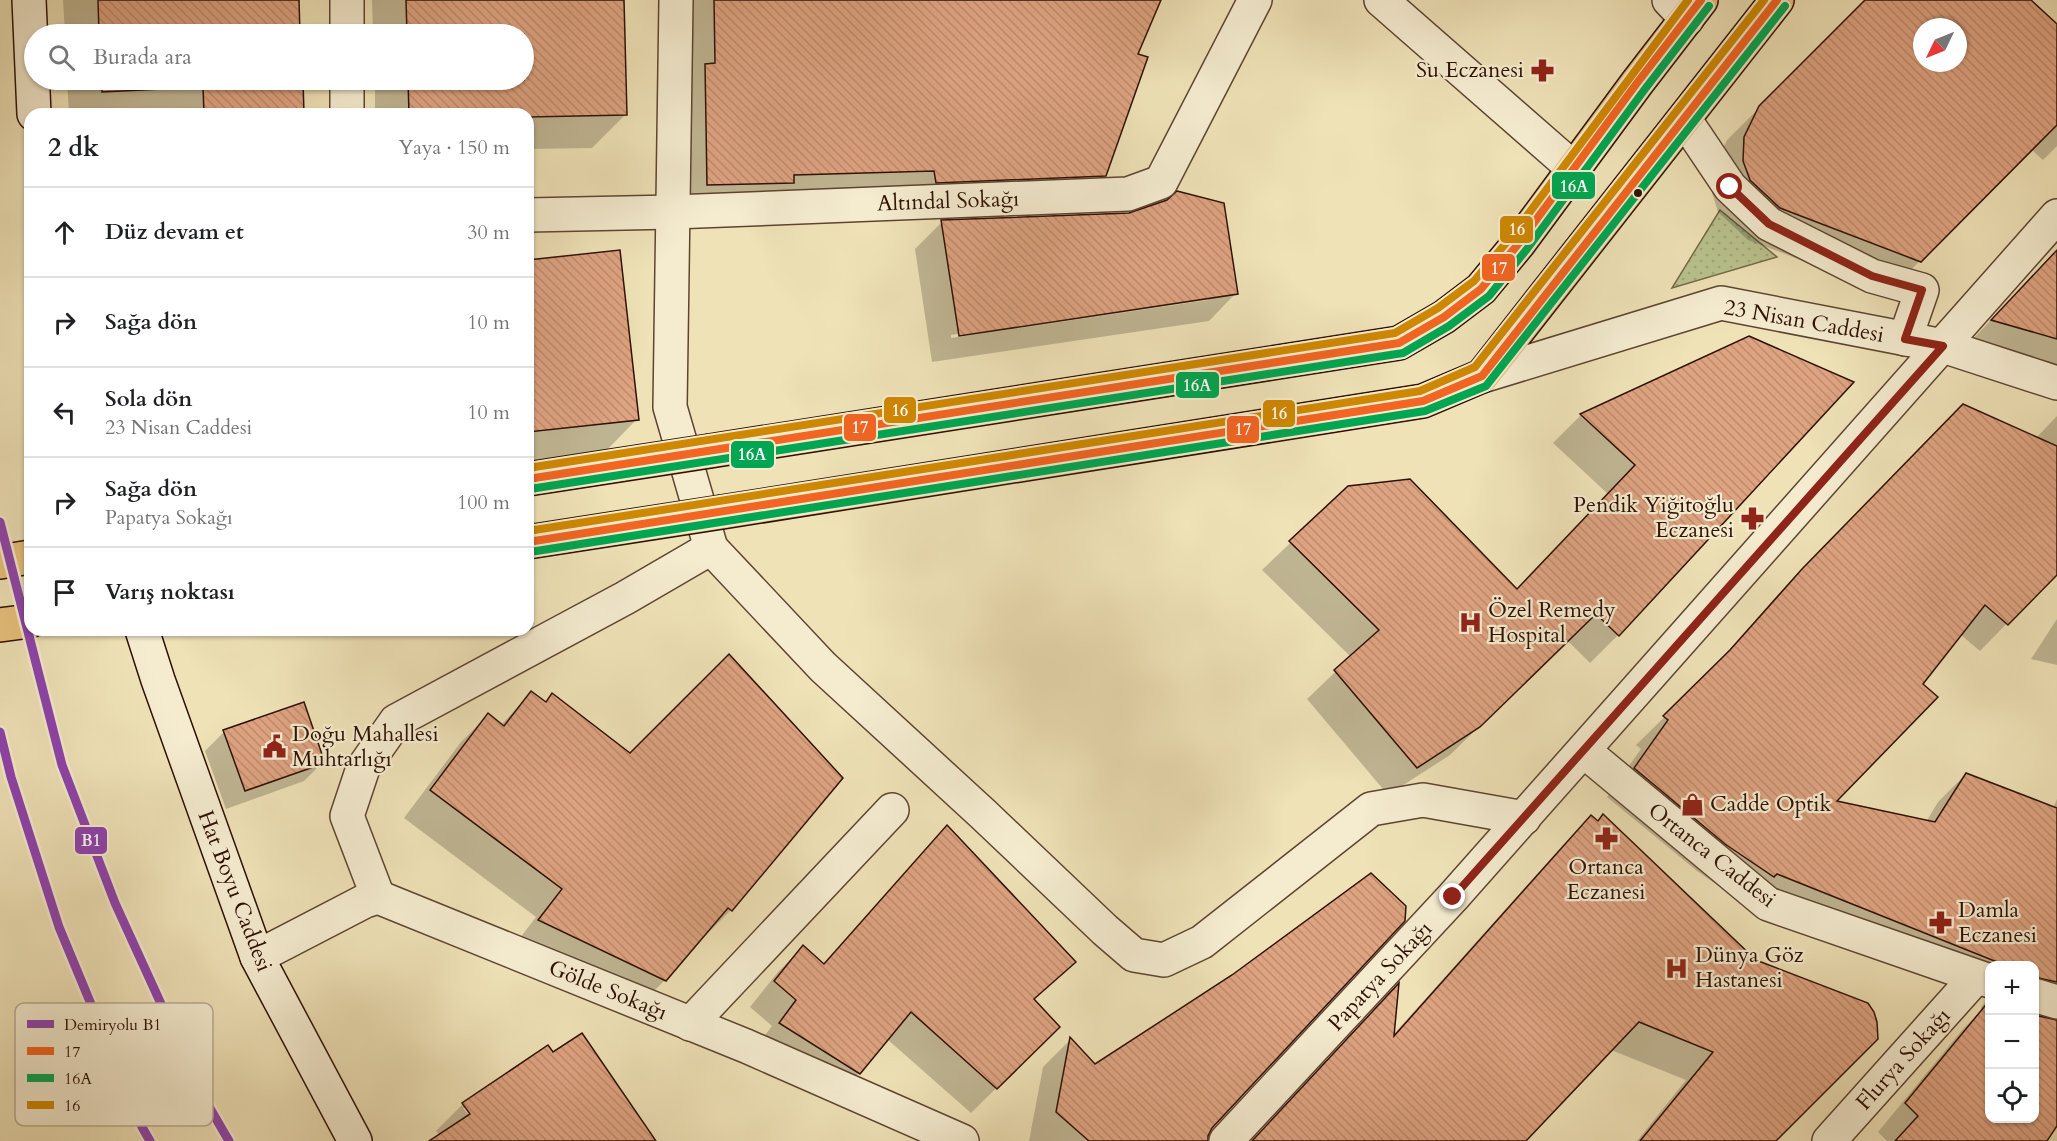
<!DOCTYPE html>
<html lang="tr">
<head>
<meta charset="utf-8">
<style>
  body { margin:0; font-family:Cardo,serif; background:#f6f6f6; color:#202124 }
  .controls { position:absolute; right:18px; bottom:18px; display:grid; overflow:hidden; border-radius:12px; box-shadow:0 2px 4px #0004 }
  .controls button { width:54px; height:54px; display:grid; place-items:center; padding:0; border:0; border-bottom:2px solid #e0e0e0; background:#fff; color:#202124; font:30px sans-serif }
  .compass { position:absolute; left:1913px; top:18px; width:54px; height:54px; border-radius:50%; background:#fff; box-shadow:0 2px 4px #0004; rotate:227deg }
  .stop { position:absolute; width:18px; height:18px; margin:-14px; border:4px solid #8f2418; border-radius:50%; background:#fff }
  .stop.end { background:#8f2418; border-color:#fff; box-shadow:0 2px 6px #0008 }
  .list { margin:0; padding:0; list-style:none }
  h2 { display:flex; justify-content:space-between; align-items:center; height:78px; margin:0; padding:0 24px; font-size:26px }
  h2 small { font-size:20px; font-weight:400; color:#757577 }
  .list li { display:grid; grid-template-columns:39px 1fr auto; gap:18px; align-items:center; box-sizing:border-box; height:90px; padding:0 24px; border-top:2px solid #e0e0e0 }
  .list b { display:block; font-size:22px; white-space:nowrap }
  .list p { margin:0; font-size:20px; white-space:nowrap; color:#757577 }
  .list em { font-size:20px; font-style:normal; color:#757577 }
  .icon { flex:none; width:33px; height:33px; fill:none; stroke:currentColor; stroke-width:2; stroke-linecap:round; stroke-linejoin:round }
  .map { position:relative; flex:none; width:2057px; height:1141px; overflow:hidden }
  .search { position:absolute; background:#fff; box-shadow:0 2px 4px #0004; left:24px; top:24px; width:510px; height:66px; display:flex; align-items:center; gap:15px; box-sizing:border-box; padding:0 21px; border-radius:33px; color:#757577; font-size:22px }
  .panel { position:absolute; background:#fff; box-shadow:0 2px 4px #0004; left:24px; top:108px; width:510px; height:528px; border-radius:18px }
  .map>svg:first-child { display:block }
  .grass { fill:url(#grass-dots); stroke:#746a49; stroke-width:1.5 }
  .shadow { fill:#0003; fill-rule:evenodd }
  .building { fill:url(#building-back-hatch); stroke:#2e1004; stroke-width:1.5; fill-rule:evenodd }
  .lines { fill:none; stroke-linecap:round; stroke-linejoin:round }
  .street-casing { stroke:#5e4431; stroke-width:36 }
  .secondary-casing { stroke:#2e1004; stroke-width:36 }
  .primary-casing { stroke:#2e1004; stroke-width:36 }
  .street { stroke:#f5ecd0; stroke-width:33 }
  .secondary { stroke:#f5ecd0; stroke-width:33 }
  .primary { stroke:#e8c17c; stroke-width:33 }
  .primary-bridge-casing { stroke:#2e1004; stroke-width:36; stroke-linecap:butt }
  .primary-bridge { stroke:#e8c17c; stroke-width:33 }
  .bus-1-casing { stroke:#f5ecd0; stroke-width:12 }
  .bus-2-casing { stroke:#f5ecd0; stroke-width:12 }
  .bus-3-casing { stroke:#f5ecd0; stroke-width:12 }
  .bus-1 { stroke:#f26522; stroke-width:8 }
  .bus-2 { stroke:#00a651; stroke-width:8 }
  .bus-3 { stroke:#cf8801; stroke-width:8 }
  .rail-1-casing { stroke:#f5ecd0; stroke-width:14 }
  .rail-1 { stroke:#8e44ad; stroke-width:9 }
  .route { stroke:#8f2418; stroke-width:8 }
  .bus-dot { fill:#2e1004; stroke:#f5ecd0; stroke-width:2 }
  .labels { text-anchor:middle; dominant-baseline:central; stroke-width:4.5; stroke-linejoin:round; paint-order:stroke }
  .poi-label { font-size:22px; fill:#2e1004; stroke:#f5ecd0; text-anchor:start }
  .street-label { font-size:22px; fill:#2e1004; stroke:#f5ecd0 }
  .key { fill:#f5ecd0; stroke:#b9aa93; stroke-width:1.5 }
  .key-label { font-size:16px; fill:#2e1004 }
  .line-badge { stroke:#f5ecd0; stroke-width:2 }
  .badge-label { font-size:16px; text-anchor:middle; font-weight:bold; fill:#fff }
</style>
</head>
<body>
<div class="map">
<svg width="2057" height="1141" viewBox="0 0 2057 1141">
  <defs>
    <pattern id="grass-dots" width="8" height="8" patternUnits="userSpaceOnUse" patternTransform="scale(1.5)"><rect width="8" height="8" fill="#b9c38e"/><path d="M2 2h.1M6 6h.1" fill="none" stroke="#9fa679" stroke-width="1.8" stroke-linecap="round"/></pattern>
    <pattern id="building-back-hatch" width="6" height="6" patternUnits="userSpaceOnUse" patternTransform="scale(1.5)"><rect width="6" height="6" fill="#dea381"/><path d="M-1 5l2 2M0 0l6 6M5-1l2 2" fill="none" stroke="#bf8b6e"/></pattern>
  </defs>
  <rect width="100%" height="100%" fill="#efe2b7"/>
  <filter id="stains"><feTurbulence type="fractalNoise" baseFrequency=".00333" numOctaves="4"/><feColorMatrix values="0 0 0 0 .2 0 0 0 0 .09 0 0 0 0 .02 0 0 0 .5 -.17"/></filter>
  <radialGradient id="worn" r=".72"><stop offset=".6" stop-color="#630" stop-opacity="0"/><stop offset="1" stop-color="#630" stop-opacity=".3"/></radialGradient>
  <polygon class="grass" points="1720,210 1777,257 1672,288"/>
  <g class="shadow">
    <polygon points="63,0 297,0 299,34 65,34"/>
    <polygon points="372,0 623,0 626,114 592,148 528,149 528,114 375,114 375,80 524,80 524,34 373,34"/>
    <polygon points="690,0 1160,0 1136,55 1104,175 1080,200 684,209"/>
    <path d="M 1883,0 L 2028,0 L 2057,26 L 2057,146 L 2043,160 L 2031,149 L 1888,293 L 1748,240 L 1718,212 L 1712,193 L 1713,170 L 1727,140 L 1866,2 ZM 1922,27 L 1958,27 L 1958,63 L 1922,63 Z"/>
    <polygon points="67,80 301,80 303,114 69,114"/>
    <path d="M 942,222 L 1236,293 L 1209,321 L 932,362 L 915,249 ZM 1208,297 L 1208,300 L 951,338 L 951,335 Z"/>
    <polygon points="2057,251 2057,374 1971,341"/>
    <polygon points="528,261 637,419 604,453 528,461"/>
    <polygon points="1749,337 1618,635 1590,663 1567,640 1450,755 1388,795 1307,699 1351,657 1262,570 1349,487 1517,591 1608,494 1553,443 1581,415"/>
    <polygon points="2057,416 2057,572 1980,651 1960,634 1834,802 1926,822 1938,802 1966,774 2053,808 2057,799 2057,1123 2045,1141 1887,1141 1878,1132 1963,1029 1981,1011 1981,1007 1990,997 1990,1118 2034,1118 2046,1019 2034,1012 2034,966 1990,966 1990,997 1748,901 1745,904 1697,871 1607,797 1641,749 1636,745 1703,679 1775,598 1935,434 2036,438"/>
    <polygon points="2057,619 2057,665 2031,659"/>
    <polygon points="531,693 545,703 552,695 631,755 841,778 731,910 704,937 702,936 665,980 638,1007 513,947 536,917 404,818 461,742 488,715 501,725"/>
    <polygon points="224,732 323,762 304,781 226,809 205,751"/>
    <polygon points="1603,816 1774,1141 1637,1141 1686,1080 1611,1050 1524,1141 1252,1141 1397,987 1392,1036 1563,845 1591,817 1597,822"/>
    <polygon points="947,828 1074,962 1034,1000 1058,1027 971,1113 887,1039 859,1073 834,1098 755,1048 772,1026 750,1007 778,972 803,947 822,965 922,853"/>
    <polygon points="1070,1040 1095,1066 1211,1127 1206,1141 1029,1141 1043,1067"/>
    <path d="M 548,1047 L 654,1141 L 435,1141 L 440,1136 L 436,1131 L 463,1104 ZM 463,1108 L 467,1108 L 475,1119 L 473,1121 Z"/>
  </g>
  <g class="building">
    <polygon points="98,0 299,0 300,34 99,34"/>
    <polygon points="406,0 624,0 627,115 528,117 528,114 409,114 408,80 524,80 524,34 407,34"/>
    <polygon points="714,0 1161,0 1138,54 1148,57 1106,176 936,183 934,171 794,175 794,183 707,185 705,64 715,63"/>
    <path d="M 1865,0 L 2031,0 L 2057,24 L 2057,125 L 1921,262 L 1780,208 L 1750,180 L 1743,161 L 1744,137 L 1759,106 ZM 1922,27 L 1958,27 L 1958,63 L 1922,63 Z"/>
    <polygon points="102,80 303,80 304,114 204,114 203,87 102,92"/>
    <polygon points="1177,191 1224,203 1238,294 959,336 941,220 1129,213 1167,200"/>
    <polygon points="620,250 639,420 528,432 528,260"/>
    <polygon points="2057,250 2057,339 1991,320"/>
    <polygon points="1749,336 1854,382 1619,636 1596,614 1480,727 1417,768 1334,670 1379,630 1289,541 1348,486 1410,479 1517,589 1635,465 1580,414"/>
    <polygon points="1963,404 2057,446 2057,575 2008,625 1985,605 1923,684 1938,697 1837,801 1935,822 1966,773 2057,808 2057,982 2034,977 2034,966 2007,966 1777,874 1774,877 1725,844 1634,768 1668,720 1663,716 1730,650 1802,569"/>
    <polygon points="729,654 843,778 732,911 728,908 666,981 538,920 562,889 430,790 488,713 504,726 531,691 546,702 552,693 630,753"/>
    <polygon points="304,702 325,763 245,791 223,730"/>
    <polygon points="1603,814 1756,960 1868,1003 1874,1012 1877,1022 1878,1039 1776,1141 1640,1141 1713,1052 1639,1022 1526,1141 1252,1141 1399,983 1394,1036 1591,815 1598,821"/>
    <polygon points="947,825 1076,962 1034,999 1060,1027 997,1089 911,1012 860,1074 779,1023 796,1000 774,981 803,945 824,964"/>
    <polygon points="1371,873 1406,906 1405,921 1212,1128 1208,1136 1208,1141 1089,1141 1056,1112 1070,1037 1095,1064 1232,975"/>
    <polygon points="1989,1001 1989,1119 2034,1119 2034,1015 2057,1020 2057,1126 2047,1141 1895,1141 1918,1116 1905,1103"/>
    <polygon points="582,1033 656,1141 429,1141 470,1114 462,1103 548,1045 553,1052"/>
  </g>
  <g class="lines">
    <defs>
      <g id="street">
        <polyline points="347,0 347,34"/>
        <polyline points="1381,0 1573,168"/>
        <polyline points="1669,0 1687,19"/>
        <polyline points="347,80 347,114"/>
        <polyline points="1687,123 1730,187 1769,224 1872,276 1922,290 1905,339"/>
        <polyline points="528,215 673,212 1128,194 1161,182 1255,0"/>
        <polyline points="1482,376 1721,303 1943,346 2057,383"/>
        <polyline points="711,548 823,667 983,814 1105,930 1134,955 1164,960 1202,942 1371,809 1423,800 1524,818"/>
        <polyline points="1584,751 1768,904 1990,981"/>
        <polyline points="378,897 347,816 363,768 396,721 625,598 711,548 670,407 676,0"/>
        <polyline points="257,957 365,901 378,897 746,1046 962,1141"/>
        <polyline points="2034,995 2057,1002"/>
        <polyline points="690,1024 892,810"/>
        <polyline points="1226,1141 1453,897 2057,216"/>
        <polyline points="1829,1141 1976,977"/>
      </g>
      <g id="secondary">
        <polyline points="29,0 34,114"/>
        <polyline points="142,630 158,680 257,957 355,1141"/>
      </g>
      <g id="primary">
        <polyline points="710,451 1399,343 1444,317 1481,289 1519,243 1637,83 1701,0"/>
        <polyline points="722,512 1423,401 1482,376 1777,0"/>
        <polyline points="0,562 30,557"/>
        <polyline points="0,625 30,621"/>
      </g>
    </defs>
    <use href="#street" class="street-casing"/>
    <use href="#secondary" class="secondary-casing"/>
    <use href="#primary" class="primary-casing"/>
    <use href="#street" class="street"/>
    <use href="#secondary" class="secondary"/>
    <use href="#primary" class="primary"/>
    <defs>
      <g id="primary-bridge">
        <polyline points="528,479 710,451"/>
        <polyline points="528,542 722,512"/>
      </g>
    </defs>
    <use href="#primary-bridge" class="primary-bridge-casing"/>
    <use href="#primary-bridge" class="primary-bridge"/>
    <defs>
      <g id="bus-1">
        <polyline points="528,479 1399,343 1444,317 1481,289 1519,243 1637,83 1701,0"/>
        <polyline points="528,542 1423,401 1482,376 1777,0"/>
      </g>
      <g id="bus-2">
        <polyline points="530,489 1403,353 1449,326 1489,296 1527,249 1645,89 1709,6"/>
        <polyline points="530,552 1425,411 1486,386 1785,6"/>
      </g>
      <g id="bus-3">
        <polyline points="528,468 1395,333 1438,308 1474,281 1511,237 1688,0"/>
        <polyline points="528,531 1420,391 1475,367 1764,0"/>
      </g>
    </defs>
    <use href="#bus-1" class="bus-1-casing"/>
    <use href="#bus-2" class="bus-2-casing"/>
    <use href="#bus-3" class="bus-3-casing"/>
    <use href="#bus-1" class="bus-1"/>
    <use href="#bus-2" class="bus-2"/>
    <use href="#bus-3" class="bus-3"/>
    <defs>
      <g id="rail-1">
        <polyline points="0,522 62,765 115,903 204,1098 229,1141"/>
        <polyline points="0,732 11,777 59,927 142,1127 150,1141"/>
      </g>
    </defs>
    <use href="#rail-1" class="rail-1-casing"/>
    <use href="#rail-1" class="rail-1"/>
  </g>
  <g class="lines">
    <polyline class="route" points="1453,897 1943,346 1905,339 1922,290 1872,276 1769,224 1730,187"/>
  </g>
  <defs>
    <symbol id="pharmacy-bare" viewBox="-9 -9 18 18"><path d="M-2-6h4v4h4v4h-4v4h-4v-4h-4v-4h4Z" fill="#8f2418" stroke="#f5ecd0" stroke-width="2.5" paint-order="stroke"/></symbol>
    <symbol id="hospital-bare" viewBox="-9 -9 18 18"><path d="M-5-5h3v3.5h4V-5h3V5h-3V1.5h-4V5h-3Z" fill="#8f2418" stroke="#f5ecd0" stroke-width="2.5" paint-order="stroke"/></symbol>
    <symbol id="civic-bare" viewBox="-9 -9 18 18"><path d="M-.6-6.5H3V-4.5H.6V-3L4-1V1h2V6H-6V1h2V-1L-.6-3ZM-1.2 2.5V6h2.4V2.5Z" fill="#8f2418" stroke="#f5ecd0" stroke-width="2.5" paint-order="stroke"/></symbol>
    <symbol id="shop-bare" viewBox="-9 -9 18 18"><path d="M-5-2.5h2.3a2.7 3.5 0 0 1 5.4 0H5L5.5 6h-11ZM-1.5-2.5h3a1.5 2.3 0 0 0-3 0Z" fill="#8f2418" stroke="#f5ecd0" stroke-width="2.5" paint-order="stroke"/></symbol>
  </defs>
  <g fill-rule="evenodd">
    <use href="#pharmacy-bare" x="1526" y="54" width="33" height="33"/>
    <use href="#pharmacy-bare" x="1736" y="502" width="33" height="33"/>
    <use href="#hospital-bare" x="1454" y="606" width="33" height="33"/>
    <use href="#civic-bare" x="258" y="730" width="33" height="33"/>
    <use href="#shop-bare" x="1676" y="788" width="33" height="33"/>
    <use href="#pharmacy-bare" x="1590" y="822" width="33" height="33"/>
    <use href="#pharmacy-bare" x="1924" y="906" width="33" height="33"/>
    <use href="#hospital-bare" x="1660" y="952" width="33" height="33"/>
  </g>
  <circle class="bus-dot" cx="1638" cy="193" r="5"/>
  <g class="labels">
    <g class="poi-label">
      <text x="1524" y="70" text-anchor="end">Su Eczanesi</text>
      <text x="1734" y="505" text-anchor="end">Pendik Yiğitoğlu<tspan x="1734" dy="25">Eczanesi</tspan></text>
      <text x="1488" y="610">Özel Remedy<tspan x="1488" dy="25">Hospital</tspan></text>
      <text x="292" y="734">Doğu Mahallesi<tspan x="292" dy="25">Muhtarlığı</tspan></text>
      <text x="1710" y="804">Cadde Optik</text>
      <text x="1606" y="867" text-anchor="middle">Ortanca<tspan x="1606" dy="25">Eczanesi</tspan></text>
      <text x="1958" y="910">Damla<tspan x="1958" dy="25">Eczanesi</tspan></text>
      <text x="1695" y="955">Dünya Göz<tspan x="1695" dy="25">Hastanesi</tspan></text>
    </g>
    <g class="street-label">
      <text transform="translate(948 201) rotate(-2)">Altındal Sokağı</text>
      <text transform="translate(1804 321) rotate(10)">23 Nisan Caddesi</text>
      <text transform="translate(1712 855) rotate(38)">Ortanca Caddesi</text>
      <text transform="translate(235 891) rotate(69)">Hat Boyu Caddesi</text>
      <text transform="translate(1380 976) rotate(-47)">Papatya Sokağı</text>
      <text transform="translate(608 990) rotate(22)">Gölde Sokağı</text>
      <text transform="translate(1903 1059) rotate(-48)">Flurya Sokağı</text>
    </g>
  </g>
  <rect x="15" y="1003" width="198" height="123" rx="9" class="key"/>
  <rect x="27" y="1020" width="27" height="8" fill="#8e44ad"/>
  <rect x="27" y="1047" width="27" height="8" fill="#f26522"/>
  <rect x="27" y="1074" width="27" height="8" fill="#00a651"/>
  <rect x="27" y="1101" width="27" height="8" fill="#cf8801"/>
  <g class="key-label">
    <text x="64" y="1030">Demiryolu B1</text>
    <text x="64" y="1057">17</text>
    <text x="64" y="1084">16A</text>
    <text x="64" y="1111">16</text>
  </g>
  <g class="line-badge">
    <rect x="1551" y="171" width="45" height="29" rx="6" fill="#00a651"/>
    <rect x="1499" y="215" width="35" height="29" rx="6" fill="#cf8801"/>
    <rect x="1481" y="253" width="35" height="29" rx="6" fill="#f26522"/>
    <rect x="1175" y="371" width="45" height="28" rx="6" fill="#00a651"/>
    <rect x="883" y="396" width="34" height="28" rx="6" fill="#cf8801"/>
    <rect x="1262" y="399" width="34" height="29" rx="6" fill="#cf8801"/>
    <rect x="843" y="413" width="34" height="29" rx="6" fill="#f26522"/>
    <rect x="1226" y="415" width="34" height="29" rx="6" fill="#f26522"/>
    <rect x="730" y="440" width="45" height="29" rx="6" fill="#00a651"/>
    <rect x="74" y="826" width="34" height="29" rx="6" fill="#8e44ad"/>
  </g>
  <g class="badge-label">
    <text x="1574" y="192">16A</text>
    <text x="1517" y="235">16</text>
    <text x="1499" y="274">17</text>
    <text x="1197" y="391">16A</text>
    <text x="900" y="416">16</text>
    <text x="1279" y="419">16</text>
    <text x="860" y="433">17</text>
    <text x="1243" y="435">17</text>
    <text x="752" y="460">16A</text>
    <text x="91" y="846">B1</text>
  </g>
  <rect width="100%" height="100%" filter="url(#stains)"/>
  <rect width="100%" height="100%" fill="url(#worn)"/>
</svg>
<div class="controls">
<button>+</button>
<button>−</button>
<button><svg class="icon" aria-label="locate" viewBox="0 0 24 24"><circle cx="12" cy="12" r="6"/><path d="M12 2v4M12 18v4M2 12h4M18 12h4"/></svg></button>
</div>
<svg class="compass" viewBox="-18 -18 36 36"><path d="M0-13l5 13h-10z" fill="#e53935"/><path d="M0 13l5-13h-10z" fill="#757577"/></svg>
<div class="stop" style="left:1730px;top:187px"></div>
<div class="stop end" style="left:1453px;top:897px"></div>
<div class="search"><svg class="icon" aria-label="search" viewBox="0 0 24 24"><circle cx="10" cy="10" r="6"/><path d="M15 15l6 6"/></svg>Burada ara</div>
<section class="panel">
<h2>2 dk<small>Yaya · 150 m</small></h2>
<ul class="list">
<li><svg class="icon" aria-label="ahead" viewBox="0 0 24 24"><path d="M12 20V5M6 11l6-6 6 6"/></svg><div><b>Düz devam et</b></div><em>30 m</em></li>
<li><svg class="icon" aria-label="right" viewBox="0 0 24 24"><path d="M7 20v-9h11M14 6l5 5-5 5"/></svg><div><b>Sağa dön</b></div><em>10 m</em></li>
<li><svg class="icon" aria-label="left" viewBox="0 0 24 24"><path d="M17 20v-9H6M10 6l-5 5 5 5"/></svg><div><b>Sola dön</b><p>23 Nisan Caddesi</p></div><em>10 m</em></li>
<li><svg class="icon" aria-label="right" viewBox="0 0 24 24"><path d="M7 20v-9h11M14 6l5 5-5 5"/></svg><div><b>Sağa dön</b><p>Papatya Sokağı</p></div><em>100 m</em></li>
<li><svg class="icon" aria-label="arrive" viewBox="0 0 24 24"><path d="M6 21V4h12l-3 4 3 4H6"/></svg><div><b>Varış noktası</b></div></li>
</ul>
</section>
</div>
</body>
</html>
